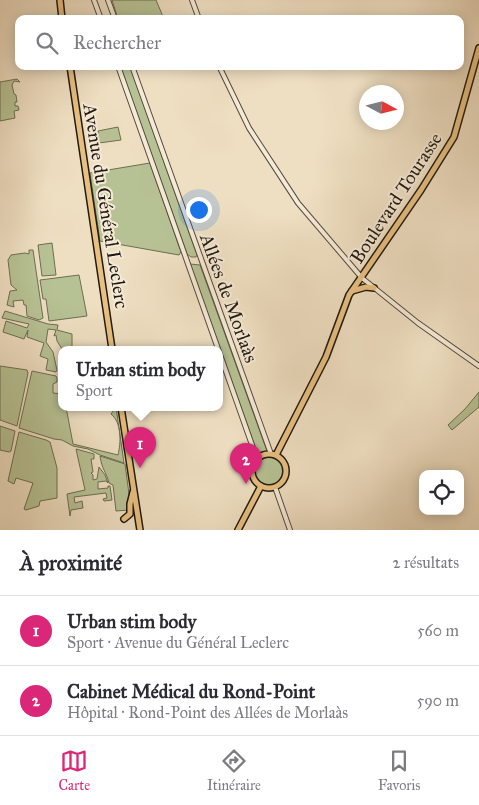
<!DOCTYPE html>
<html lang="fr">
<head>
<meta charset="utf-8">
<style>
  body { margin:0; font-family:"IM FELL Great Primer",serif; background:#f7f7f7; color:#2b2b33 }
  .controls { position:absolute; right:15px; bottom:15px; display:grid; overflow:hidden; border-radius:10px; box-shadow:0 2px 12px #0003 }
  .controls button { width:45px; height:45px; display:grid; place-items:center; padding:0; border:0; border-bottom:1px solid #e1e1e2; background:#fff; color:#2b2b33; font:25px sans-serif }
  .compass { position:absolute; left:359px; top:85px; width:45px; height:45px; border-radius:50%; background:#fff; box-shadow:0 2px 12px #0003; rotate:97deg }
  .you { position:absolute; left:198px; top:209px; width:18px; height:18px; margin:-12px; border:4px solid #fff; border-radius:50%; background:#1a73e8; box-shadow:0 0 0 8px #1a73e833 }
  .badge { display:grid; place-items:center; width:32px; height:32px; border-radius:50%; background:#db2777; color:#fff; font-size:16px; font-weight:700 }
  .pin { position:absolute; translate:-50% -41px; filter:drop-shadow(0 1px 2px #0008) }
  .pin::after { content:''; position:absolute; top:26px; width:18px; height:15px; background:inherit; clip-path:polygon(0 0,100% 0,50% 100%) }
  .popup { position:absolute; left:58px; top:346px; width:165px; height:65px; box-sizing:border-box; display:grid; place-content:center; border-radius:10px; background:#fff; filter:drop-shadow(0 1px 4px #0005); font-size:16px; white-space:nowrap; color:#7c7c81 }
  .popup b { font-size:19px; color:#2b2b33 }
  .popup::after { content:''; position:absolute; left:50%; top:100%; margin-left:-10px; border:10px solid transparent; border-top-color:#fff }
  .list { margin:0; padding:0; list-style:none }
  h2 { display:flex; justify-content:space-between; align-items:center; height:65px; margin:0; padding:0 20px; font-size:21px }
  h2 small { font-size:16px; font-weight:400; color:#7c7c81 }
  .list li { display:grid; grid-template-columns:32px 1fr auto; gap:15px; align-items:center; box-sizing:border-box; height:70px; padding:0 20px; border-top:1px solid #e1e1e2 }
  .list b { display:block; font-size:19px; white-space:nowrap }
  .list p { margin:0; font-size:16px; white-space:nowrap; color:#7c7c81 }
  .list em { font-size:16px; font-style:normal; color:#7c7c81 }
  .icon { flex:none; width:28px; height:28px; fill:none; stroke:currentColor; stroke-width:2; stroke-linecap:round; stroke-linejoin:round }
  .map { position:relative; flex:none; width:479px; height:530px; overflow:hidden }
  .search { position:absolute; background:#fff; box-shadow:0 2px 12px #0003; left:15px; right:15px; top:15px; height:55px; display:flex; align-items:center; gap:12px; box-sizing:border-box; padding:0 18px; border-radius:10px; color:#7c7c81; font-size:19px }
  .sheet { height:205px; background:#fff }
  nav { display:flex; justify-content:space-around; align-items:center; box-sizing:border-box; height:70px; border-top:1px solid #e1e1e2; background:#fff; font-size:14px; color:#7c7c81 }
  nav a { display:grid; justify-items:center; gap:2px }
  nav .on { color:#db2777 }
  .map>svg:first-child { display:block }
  .green { fill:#b7c294; stroke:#6c6e52 }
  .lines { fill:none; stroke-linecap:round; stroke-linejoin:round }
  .minor-casing { stroke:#554b3c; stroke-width:6 }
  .major-casing { stroke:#221a10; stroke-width:8 }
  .minor { stroke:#f5ead7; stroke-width:4 }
  .major { stroke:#e8c081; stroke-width:5 }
  .labels { text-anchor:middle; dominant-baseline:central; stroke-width:4; stroke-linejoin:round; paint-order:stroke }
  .street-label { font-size:19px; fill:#221a10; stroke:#f5ead7 }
</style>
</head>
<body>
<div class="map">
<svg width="479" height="530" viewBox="0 0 479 530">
  <rect width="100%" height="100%" fill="#efdfc2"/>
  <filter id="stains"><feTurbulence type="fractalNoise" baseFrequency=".004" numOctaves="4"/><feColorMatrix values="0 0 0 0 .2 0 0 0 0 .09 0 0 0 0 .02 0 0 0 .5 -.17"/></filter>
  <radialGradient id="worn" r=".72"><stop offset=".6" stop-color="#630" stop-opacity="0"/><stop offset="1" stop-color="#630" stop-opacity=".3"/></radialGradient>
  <g class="green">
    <polygon points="112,0 156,0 164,19 118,19"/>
    <polygon points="120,66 130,66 197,255 196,257 191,257 187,254"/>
    <polygon points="17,79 20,82 14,81 12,85 14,94 16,95 17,102 15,102 15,106 18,106 19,110 14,111 15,118 0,121 0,82"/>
    <polygon points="118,127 121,140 99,143 98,131"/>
    <polygon points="150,163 181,252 179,255 100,241 90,173"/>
    <polygon points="52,243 56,275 42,276 38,245"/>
    <polygon points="29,250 33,250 43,318 39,320 27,316 26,305 24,305 23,300 13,301 14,307 7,305 10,291 17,290 11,285 8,260 11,255 25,253 29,254"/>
    <polygon points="190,264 200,265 267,451 258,455"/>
    <polygon points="79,275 87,316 49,321 46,299 43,299 40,280"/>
    <polygon points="5,311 48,324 58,325 57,330 72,334 72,349 62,349 57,341 56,335 54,336 56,330 48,329 46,342 53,352 57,370 56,372 46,370 48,359 40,356 44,343 27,337 28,330 24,339 3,332 6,321 27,328 29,324 2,318"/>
    <polygon points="0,366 27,370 28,373 17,426 0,420"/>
    <path d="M 32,371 L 56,376 L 57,378 L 57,382 L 53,384 L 53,393 L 61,394 L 61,407 L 66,407 L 73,444 L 118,455 C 121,442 122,423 111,414 L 116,407 L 124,463 L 100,455 L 88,449 L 73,446 L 62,440 L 54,439 L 19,428 Z"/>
    <polygon points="479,392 479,407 452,430 448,425 465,409"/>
    <polygon points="0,426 15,431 11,451 9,452 0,450"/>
    <polygon points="19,432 46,440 50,442 57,468 57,498 40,501 39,506 26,510 24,509 33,483 16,478 14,484 8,481"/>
    <polygon points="76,449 94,454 94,459 91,459 93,472 91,473 93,475 93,480 97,479 99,467 105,475 108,483 106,481 98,482 98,489 108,488 108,486 110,486 112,500 104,501 103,499 107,498 106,493 74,497 75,503 82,501 83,508 71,510 70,516 67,494 85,490"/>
    <path d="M 100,456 L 125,464 L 129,494 L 129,510 L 116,511 L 113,485 L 109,483 C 106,471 102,470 100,456 Z"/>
    <circle cx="269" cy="472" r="15"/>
  </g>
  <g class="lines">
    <defs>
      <g id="minor">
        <polyline points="94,0 101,19"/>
        <polyline points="108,0 115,19"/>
        <polyline points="192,0 199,19"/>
        <polyline points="118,66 257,459"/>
        <polyline points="132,66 271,454"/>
        <polyline points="219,66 249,128 298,203 362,278 418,323 479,366"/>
        <polyline points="275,487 290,530"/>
      </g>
      <g id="major">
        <polyline points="60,0 62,19"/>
        <polyline points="70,66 112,349"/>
        <polyline points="352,291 366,287 374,288"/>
        <polyline points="121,407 140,530"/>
        <circle cx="269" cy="471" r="17"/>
        <polyline points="276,455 326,357 349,295 421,190 454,137 479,48"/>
        <polyline points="124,519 130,514 130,504 133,492"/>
        <polyline points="238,530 261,486"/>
      </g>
    </defs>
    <use href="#minor" class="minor-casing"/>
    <use href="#major" class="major-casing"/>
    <use href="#minor" class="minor"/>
    <use href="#major" class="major"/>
  </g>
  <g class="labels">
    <g class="street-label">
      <text transform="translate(396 198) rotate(-57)">Boulevard Tourasse</text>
      <text transform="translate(106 206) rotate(81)">Avenue du Général Leclerc</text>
      <text transform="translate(229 298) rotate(70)">Allées de Morlaàs</text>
    </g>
  </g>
  <rect width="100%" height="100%" filter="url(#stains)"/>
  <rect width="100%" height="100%" fill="url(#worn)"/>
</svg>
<div class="controls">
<button><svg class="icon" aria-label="locate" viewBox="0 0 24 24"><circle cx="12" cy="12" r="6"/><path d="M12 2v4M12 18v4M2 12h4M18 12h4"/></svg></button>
</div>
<svg class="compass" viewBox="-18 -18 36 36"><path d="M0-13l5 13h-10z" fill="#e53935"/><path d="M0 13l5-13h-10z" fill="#7c7c81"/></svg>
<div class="you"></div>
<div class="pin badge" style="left:140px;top:468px">1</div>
<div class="popup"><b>Urban stim body</b>Sport</div>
<div class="pin badge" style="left:246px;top:484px">2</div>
<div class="search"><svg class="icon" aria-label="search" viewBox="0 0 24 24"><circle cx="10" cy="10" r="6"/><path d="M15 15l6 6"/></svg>Rechercher</div>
</div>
<section class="sheet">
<h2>À proximité<small>2 résultats</small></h2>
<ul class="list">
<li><span class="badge">1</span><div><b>Urban stim body</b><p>Sport · Avenue du Général Leclerc</p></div><em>560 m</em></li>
<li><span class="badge">2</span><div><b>Cabinet Médical du Rond-Point</b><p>Hôpital · Rond-Point des Allées de Morlaàs</p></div><em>590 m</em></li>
</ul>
</section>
<nav>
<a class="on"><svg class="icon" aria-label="map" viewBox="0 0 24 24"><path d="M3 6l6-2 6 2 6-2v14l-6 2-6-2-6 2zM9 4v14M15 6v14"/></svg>Carte</a>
<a><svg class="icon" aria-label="directions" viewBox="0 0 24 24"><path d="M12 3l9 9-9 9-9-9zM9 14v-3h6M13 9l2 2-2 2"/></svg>Itinéraire</a>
<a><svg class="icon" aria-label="saved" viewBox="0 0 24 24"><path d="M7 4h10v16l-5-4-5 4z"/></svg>Favoris</a>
</nav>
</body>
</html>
